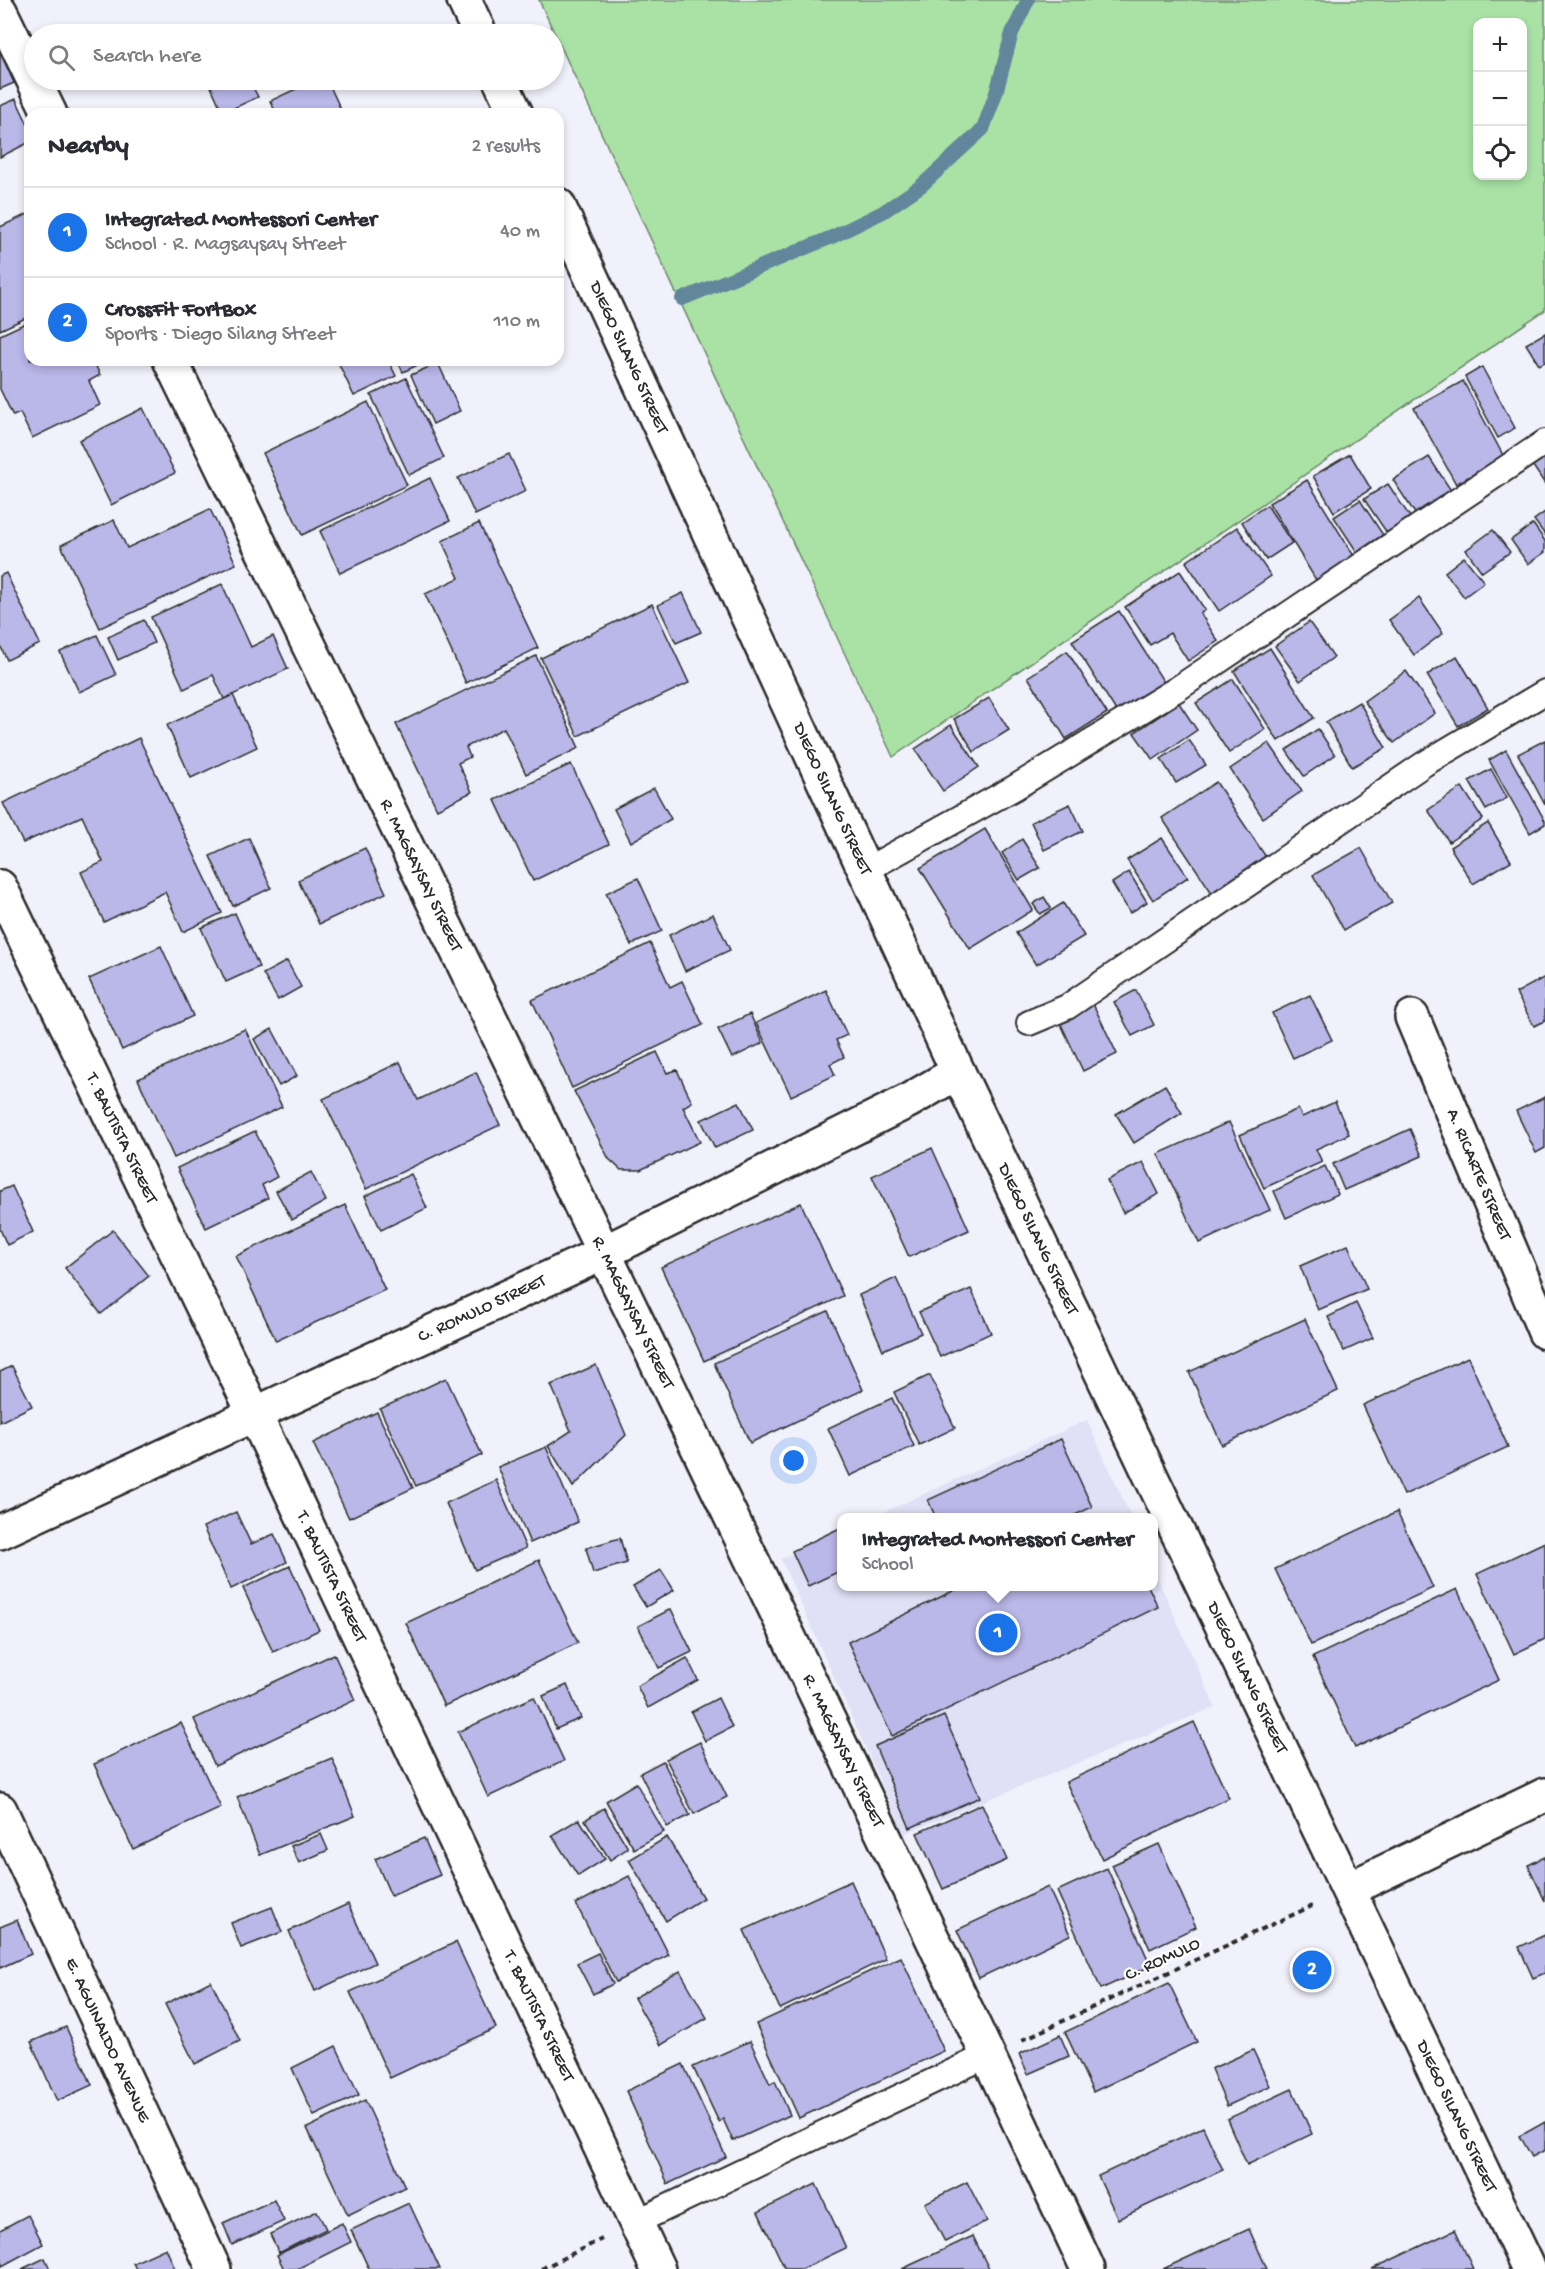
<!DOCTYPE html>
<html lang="en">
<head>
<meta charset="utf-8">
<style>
  body { margin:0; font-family:"Gochi Hand",sans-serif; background:#f2f2f3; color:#2b2b33 }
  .controls { position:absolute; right:18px; top:18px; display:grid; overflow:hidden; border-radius:12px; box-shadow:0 3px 9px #0003 }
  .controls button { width:54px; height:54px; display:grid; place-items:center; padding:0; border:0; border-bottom:2px solid #e1e1e2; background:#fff; color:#2b2b33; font:30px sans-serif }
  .you { position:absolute; left:794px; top:1461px; width:21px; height:21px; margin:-15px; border:4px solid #fff; border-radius:50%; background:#1a73e8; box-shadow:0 0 0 9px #1a73e833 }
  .badge { display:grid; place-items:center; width:39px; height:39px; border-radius:50%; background:#1a73e8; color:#fff; font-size:20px; font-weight:700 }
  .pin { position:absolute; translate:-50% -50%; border:3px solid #fff; box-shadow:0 2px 6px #0006 }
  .popup { position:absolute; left:837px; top:1513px; width:321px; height:78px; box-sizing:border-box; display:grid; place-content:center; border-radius:12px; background:#fff; filter:drop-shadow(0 2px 4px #0005); font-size:20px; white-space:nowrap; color:#7c7c81 }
  .popup b { font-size:22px; color:#2b2b33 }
  .popup::after { content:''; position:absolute; left:50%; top:100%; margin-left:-12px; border:12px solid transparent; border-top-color:#fff }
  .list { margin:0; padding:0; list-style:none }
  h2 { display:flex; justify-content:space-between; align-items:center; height:78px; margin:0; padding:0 24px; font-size:26px }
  h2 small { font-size:20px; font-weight:400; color:#7c7c81 }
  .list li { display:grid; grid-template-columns:39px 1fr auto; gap:18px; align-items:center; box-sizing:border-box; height:90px; padding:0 24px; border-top:2px solid #e1e1e2 }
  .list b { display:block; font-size:22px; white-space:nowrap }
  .list p { margin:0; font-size:20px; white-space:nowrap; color:#7c7c81 }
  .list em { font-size:20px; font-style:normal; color:#7c7c81 }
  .icon { flex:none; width:33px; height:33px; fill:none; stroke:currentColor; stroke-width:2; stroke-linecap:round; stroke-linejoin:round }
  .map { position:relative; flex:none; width:1545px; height:2269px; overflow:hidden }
  .search { position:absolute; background:#fff; box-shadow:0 3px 9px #0003; left:24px; top:24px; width:540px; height:66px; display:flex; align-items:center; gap:15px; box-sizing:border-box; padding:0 21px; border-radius:33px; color:#7c7c81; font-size:22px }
  .panel { position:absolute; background:#fff; box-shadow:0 3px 9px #0003; left:24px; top:108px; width:540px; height:258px; border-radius:18px }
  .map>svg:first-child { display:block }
  .built { fill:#e0e0f6 }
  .green { fill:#aae2a6; stroke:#6a8668; stroke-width:1.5; fill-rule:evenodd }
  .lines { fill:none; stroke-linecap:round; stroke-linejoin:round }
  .stream { stroke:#62869b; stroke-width:14 }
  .building { fill:#bab7e9; stroke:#2b2b2b; stroke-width:1.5 }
  .lane-casing { stroke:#2b2b2b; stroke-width:28 }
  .street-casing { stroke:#2b2b2b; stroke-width:38 }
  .secondary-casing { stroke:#2b2b2b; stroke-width:38 }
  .path { stroke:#2b2b2b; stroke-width:4; stroke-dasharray:6 4.5; stroke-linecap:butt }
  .lane { stroke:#fff; stroke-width:24 }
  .street { stroke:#fff; stroke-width:33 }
  .secondary { stroke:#fff; stroke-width:33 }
  .labels { text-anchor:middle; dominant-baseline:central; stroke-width:4.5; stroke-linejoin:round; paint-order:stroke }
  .street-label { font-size:18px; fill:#2b2b2b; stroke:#fff }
</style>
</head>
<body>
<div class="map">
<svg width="1545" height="2269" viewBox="0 0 1545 2269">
  <rect width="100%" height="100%" fill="#f1f1fb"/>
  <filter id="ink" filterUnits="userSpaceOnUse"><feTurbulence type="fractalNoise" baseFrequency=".0167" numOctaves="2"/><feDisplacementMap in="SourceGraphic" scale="12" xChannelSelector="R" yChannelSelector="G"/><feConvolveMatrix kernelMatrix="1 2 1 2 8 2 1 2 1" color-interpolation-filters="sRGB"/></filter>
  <g filter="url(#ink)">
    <g class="built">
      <polygon points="1087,1420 1131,1517 871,1518"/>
      <polygon points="842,1531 842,1586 1154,1586 1154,1570 1215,1707 904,1834 781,1559"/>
    </g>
    <path class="green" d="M 539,0 L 1545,0 L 1545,310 L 893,757 ZM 1478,22 L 1522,22 L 1522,176 L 1478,176 Z"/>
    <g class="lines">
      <polyline class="stream" points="682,299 832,237 883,212 921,186 983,129 996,93 1012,33 1028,0"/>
    </g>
    <g class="building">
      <polygon points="0,51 14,83 0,89"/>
      <polygon points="208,80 249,80 258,97 223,113"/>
      <polygon points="315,80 327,80 343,114 277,114 270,101"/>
      <polygon points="16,99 30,129 30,142 0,157 0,106"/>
      <polygon points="30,213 30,316 0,330 0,227"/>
      <polygon points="30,321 30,360 93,360 100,375 89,381 100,405 32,438 20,413 13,416 0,389 0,335"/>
      <polygon points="1545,333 1545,362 1539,365 1526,344"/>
      <polygon points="337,360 388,360 396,376 354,396"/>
      <polygon points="397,360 428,360 403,372"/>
      <polygon points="438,363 460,411 433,424 411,375"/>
      <polygon points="1482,367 1515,428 1498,438 1465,377"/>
      <polygon points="406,378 444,458 409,475 371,395"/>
      <polygon points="1463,381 1504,457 1456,484 1414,408"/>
      <polygon points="368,402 407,485 302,535 263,453"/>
      <polygon points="143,408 175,473 111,505 79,440"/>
      <polygon points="509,454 526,491 475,515 458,478"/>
      <polygon points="1350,454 1371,489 1334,512 1313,476"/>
      <polygon points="1545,454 1545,484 1531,463"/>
      <polygon points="1429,457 1452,492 1416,515 1393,480"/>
      <polygon points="430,478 450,521 340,573 320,531"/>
      <polygon points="1307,480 1354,556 1316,580 1269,503"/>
      <polygon points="1388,484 1412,520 1389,536 1364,499"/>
      <polygon points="1360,500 1383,535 1357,552 1334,517"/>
      <polygon points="1267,505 1292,543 1266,560 1242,522"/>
      <polygon points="210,509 236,564 100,628 61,545 114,520 127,548"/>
      <polygon points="1545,512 1545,535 1534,520"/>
      <polygon points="479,523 538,648 466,683 425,594 459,578 442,541"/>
      <polygon points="1533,524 1545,541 1545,552 1528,564 1511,540"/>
      <polygon points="1237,527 1271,576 1219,611 1186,562"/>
      <polygon points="1493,530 1510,552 1482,572 1466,550"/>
      <polygon points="1464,557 1484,582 1464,597 1445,572"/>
      <polygon points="1180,571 1205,610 1200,613 1218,641 1188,661 1170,633 1150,645 1125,607"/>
      <polygon points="6,573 40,644 7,660 0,645 0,576"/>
      <polygon points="222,584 251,647 273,636 288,669 224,699 213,675 184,689 151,617"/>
      <polygon points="683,593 701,632 676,643 658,605"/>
      <polygon points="1419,598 1443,633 1414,655 1389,620"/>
      <polygon points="652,604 689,683 578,736 541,658"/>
      <polygon points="1119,611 1165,684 1118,714 1072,641"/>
      <polygon points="144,620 154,643 118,660 108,637"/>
      <polygon points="1309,622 1334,657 1300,681 1275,646"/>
      <polygon points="97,635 116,675 79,692 60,652"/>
      <polygon points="1270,648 1314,718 1278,741 1234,671"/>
      <polygon points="1067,651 1107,713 1066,739 1028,677"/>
      <polygon points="536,656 579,748 526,774 504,728 466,747 470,757 458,763 472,792 437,809 396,724"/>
      <polygon points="1457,656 1488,708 1458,726 1427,675"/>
      <polygon points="1406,671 1435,713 1394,743 1364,701"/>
      <polygon points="1233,679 1265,729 1229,753 1196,703"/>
      <polygon points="233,695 257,747 191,778 167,725"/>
      <polygon points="989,698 1009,730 974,752 954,719"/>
      <polygon points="1359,702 1386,748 1352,767 1326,722"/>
      <polygon points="1179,703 1197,730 1153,760 1134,733"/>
      <polygon points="951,725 979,767 943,791 915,749"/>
      <polygon points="1318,729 1335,755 1304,776 1286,750"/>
      <polygon points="139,738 222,913 183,932 165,892 104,922 81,872 103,862 82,816 23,843 3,803"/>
      <polygon points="1189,740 1206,765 1176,783 1161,759"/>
      <polygon points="1545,740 1545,805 1518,754"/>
      <polygon points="1269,743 1302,791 1263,818 1230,769"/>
      <polygon points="1506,750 1545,821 1545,824 1530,833 1489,760"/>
      <polygon points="571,764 609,844 533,881 495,800"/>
      <polygon points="1491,769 1507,798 1486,810 1469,781"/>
      <polygon points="1216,782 1266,857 1212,893 1162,818"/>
      <polygon points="1462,787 1483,819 1449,842 1428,810"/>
      <polygon points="654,788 671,819 631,842 614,809"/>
      <polygon points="1070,804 1083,831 1044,850 1031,822"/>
      <polygon points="1488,823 1511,861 1473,884 1450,847"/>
      <polygon points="985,829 1033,910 970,949 920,868"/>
      <polygon points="249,838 271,888 233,906 210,856"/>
      <polygon points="1162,838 1188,877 1153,900 1127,860"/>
      <polygon points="1022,839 1040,868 1019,880 1002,853"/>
      <polygon points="365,848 386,893 319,924 298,880"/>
      <polygon points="1361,848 1392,903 1344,930 1313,875"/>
      <polygon points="1129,872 1147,902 1130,913 1112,883"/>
      <polygon points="638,878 662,931 631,945 606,893"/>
      <polygon points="1044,897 1051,908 1040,914 1033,904"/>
      <polygon points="1063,903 1084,936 1036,965 1016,933"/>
      <polygon points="235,913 259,967 226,982 201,928"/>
      <polygon points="713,914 730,950 685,971 669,935"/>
      <polygon points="650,943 670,987 682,981 703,1025 572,1088 532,1000"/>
      <polygon points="161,946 193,1016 122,1050 89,979"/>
      <polygon points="287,961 301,987 278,1000 263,974"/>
      <polygon points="1545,977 1545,1021 1534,1026 1516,993"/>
      <polygon points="826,990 847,1035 836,1040 844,1057 830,1064 835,1075 791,1096 756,1023"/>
      <polygon points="1136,990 1154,1025 1132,1036 1114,1002"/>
      <polygon points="1310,995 1332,1040 1293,1058 1272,1013"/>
      <polygon points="1093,1004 1117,1054 1083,1071 1059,1020"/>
      <polygon points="750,1014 763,1043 732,1058 718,1029"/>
      <polygon points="245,1029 282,1107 174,1158 138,1079"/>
      <polygon points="272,1029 297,1076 279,1086 254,1039"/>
      <polygon points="657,1052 667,1073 677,1070 692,1102 683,1107 700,1142 640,1170 621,1170 609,1159 574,1091"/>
      <polygon points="400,1062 418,1100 476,1072 500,1125 366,1189 323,1099"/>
      <polygon points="1165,1085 1182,1113 1134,1143 1116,1114"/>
      <polygon points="1545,1097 1545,1148 1536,1153 1516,1111"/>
      <polygon points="739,1102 753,1130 715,1148 701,1120"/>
      <polygon points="1335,1102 1349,1134 1316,1149 1322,1162 1264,1188 1240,1135 1298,1109 1302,1117"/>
      <polygon points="1229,1122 1270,1210 1199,1243 1158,1154"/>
      <polygon points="1410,1129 1422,1156 1344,1190 1333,1164"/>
      <polygon points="255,1131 277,1177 262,1185 268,1198 206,1228 177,1168"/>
      <polygon points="932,1148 969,1230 909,1257 872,1176"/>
      <polygon points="1143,1162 1159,1194 1123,1213 1107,1180"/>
      <polygon points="1325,1166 1338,1194 1286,1218 1274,1191"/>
      <polygon points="311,1172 326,1201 292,1220 276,1191"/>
      <polygon points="411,1174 427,1208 381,1230 365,1196"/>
      <polygon points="12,1186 33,1232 7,1245 0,1229 0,1191"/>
      <polygon points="801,1203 843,1296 704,1361 661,1267"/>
      <polygon points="345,1205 385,1290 276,1341 236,1256"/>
      <polygon points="113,1230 149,1276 101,1314 65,1268"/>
      <polygon points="1348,1245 1367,1289 1318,1310 1300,1266"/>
      <polygon points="896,1278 921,1333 883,1350 859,1295"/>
      <polygon points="971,1289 991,1333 940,1357 919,1312"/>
      <polygon points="1356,1303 1373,1338 1344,1351 1328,1317"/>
      <polygon points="828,1311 863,1390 750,1443 714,1363"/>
      <polygon points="1305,1319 1338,1391 1222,1445 1189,1372"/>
      <polygon points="1468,1357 1508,1447 1404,1495 1363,1405"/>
      <polygon points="596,1365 626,1435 573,1487 548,1446 571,1431 551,1385"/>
      <polygon points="12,1366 32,1406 0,1422 0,1372"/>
      <polygon points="930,1375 955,1428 919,1445 894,1392"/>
      <polygon points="446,1378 482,1455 416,1486 380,1409"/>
      <polygon points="892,1398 914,1446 850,1476 828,1428"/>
      <polygon points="377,1412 413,1488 349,1518 313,1443"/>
      <polygon points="1061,1439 1092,1507 1069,1518 936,1518 928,1500"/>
      <polygon points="546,1447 578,1522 530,1543 498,1467"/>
      <polygon points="496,1480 526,1548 475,1570 446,1503"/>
      <polygon points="236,1512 251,1544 274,1534 287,1562 231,1589 203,1527"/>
      <polygon points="1397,1512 1433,1588 1311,1645 1275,1569"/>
      <polygon points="842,1527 842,1570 808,1586 792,1551"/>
      <polygon points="620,1538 627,1563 593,1573 586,1548"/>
      <polygon points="1545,1542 1545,1639 1514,1654 1477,1574"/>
      <polygon points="539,1560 578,1643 444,1706 406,1623"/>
      <polygon points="290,1566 319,1630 273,1652 243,1588"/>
      <polygon points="661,1570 674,1590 646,1607 633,1587"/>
      <polygon points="963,1586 1148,1586 1158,1607 892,1736 848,1642"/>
      <polygon points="1457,1589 1499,1680 1355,1748 1313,1657"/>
      <polygon points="671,1609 692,1652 659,1668 638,1626"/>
      <polygon points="334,1654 355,1700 215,1766 194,1719"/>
      <polygon points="687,1658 698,1680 648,1708 637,1686"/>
      <polygon points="567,1685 581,1718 556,1729 543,1696"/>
      <polygon points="534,1697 564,1761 488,1797 458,1732"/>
      <polygon points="718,1698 732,1727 705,1741 691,1712"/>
      <polygon points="944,1716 980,1797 910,1828 875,1746"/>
      <polygon points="1194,1722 1229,1798 1102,1859 1066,1782"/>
      <polygon points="181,1723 221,1808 133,1849 94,1764"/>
      <polygon points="700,1742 727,1797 694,1814 666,1759"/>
      <polygon points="332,1758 355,1816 260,1855 237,1797"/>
      <polygon points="663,1761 690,1815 667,1827 640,1773"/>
      <polygon points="636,1783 664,1832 634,1849 606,1801"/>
      <polygon points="982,1804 1007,1860 943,1889 917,1833"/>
      <polygon points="604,1808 628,1848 610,1860 585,1820"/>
      <polygon points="579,1819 605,1859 578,1876 552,1835"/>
      <polygon points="321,1834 328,1850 299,1863 291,1846"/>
      <polygon points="667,1837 703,1898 666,1921 629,1860"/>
      <polygon points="424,1838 440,1875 391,1896 375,1859"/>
      <polygon points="1159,1844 1196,1927 1150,1949 1112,1865"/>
      <polygon points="1545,1857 1545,1901 1528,1865"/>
      <polygon points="1107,1868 1151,1966 1101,1989 1057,1891"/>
      <polygon points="629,1876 669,1955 616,1982 576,1904"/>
      <polygon points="851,1881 886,1959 780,2009 744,1930"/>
      <polygon points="1048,1887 1070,1935 979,1978 957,1930"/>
      <polygon points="348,1904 375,1963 315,1991 289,1931"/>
      <polygon points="272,1907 282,1932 241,1948 231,1923"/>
      <polygon points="17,1920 31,1954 0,1968 0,1927"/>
      <polygon points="1545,1935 1545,1973 1533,1978 1519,1947"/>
      <polygon points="456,1942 496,2028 390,2078 350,1992"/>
      <polygon points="598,1953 613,1984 593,1994 577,1963"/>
      <polygon points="901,1957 944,2051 799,2118 756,2024"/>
      <polygon points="680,1971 707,2018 661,2045 634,1998"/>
      <polygon points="211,1981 240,2041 195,2064 165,2004"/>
      <polygon points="1169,1983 1197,2042 1093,2092 1065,2032"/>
      <polygon points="66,2027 92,2085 57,2101 31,2042"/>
      <polygon points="1060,2035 1069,2056 1028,2074 1019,2054"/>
      <polygon points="750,2041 770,2084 775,2081 790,2115 733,2141 723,2119 719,2122 693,2067"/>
      <polygon points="336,2046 359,2095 314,2116 292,2068"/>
      <polygon points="1253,2050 1270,2086 1227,2106 1211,2069"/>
      <polygon points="683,2064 726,2157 668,2184 626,2091"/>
      <polygon points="1292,2089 1312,2134 1247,2165 1227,2119"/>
      <polygon points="365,2100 405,2187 348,2215 307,2128"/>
      <polygon points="1545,2122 1545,2150 1532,2157 1520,2136"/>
      <polygon points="1203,2127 1223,2170 1118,2219 1098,2176"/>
      <polygon points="967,2182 987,2221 945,2242 925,2203"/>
      <polygon points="816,2184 846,2248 802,2269 785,2269 758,2212"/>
      <polygon points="274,2200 284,2221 232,2245 223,2223"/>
      <polygon points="409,2203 440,2269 369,2269 351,2230"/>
      <polygon points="317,2211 326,2229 279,2253 270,2234"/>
      <polygon points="28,2215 43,2244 2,2266 0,2230"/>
      <polygon points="342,2223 351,2242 297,2269 284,2269 277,2255"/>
      <polygon points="1249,2229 1267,2269 1163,2269"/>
      <polygon points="1455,2230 1473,2269 1372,2269"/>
      <polygon points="973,2236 989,2269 902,2269"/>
      <polygon points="166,2248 175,2269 136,2269 133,2263"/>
      <polygon points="45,2258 50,2269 22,2269"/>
    </g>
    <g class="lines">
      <defs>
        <g id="lane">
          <polyline points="864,871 1014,788 1177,689 1545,442"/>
          <polyline points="1029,1023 1067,1007 1424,764 1545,692"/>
          <polyline points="636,2222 988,2055"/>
        </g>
        <g id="street">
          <polyline points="0,11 50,114"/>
          <path id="s1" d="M 170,360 C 479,995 789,1629 1088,2269"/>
          <path id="s2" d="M 0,887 L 254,1413 L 658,2269"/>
          <path id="s3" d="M 1412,1017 L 1545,1332"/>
          <path id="s4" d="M 0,1532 L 605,1252 L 908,1101 L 958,1072"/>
          <path id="s5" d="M 0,1810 L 214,2269"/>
          <polyline points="1349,1889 1545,1795"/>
        </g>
        <g id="secondary">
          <polyline points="464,0 480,34"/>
          <polyline points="500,80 516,114"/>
          <path id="s6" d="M 558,205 L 958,1072 L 1529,2269"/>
        </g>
      </defs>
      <use href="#lane" class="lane-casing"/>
      <use href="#street" class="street-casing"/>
      <use href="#secondary" class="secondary-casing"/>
      <g class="path">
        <polyline points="1022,2040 1312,1906"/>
        <polyline points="541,2269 602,2239"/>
      </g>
      <use href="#lane" class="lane"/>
      <use href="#street" class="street"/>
      <use href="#secondary" class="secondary"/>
    </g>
  </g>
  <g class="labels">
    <g class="street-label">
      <text stroke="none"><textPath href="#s6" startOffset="168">DIEGO SILANG STREET</textPath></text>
      <text stroke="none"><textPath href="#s6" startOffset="654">DIEGO SILANG STREET</textPath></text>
      <text stroke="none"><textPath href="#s1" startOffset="573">R. MAGSAYSAY STREET</textPath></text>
      <text stroke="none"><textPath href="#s2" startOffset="279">T. BAUTISTA STREET</textPath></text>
      <text stroke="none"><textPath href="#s3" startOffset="171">A. RICARTE STREET</textPath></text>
      <text stroke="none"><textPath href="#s6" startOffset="1140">DIEGO SILANG STREET</textPath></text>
      <text stroke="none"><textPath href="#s4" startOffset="531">C. ROMULO STREET</textPath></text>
      <text stroke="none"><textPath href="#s1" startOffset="1059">R. MAGSAYSAY STREET</textPath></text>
      <text stroke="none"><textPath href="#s2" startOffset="765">T. BAUTISTA STREET</textPath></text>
      <text stroke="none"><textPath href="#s6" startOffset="1626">DIEGO SILANG STREET</textPath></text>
      <text stroke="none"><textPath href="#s1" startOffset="1545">R. MAGSAYSAY STREET</textPath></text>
      <text transform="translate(1163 1960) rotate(-25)">C. ROMULO</text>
      <text stroke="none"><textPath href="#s2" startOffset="1251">T. BAUTISTA STREET</textPath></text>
      <text stroke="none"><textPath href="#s5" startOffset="254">E. AGUINALDO AVENUE</textPath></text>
      <text stroke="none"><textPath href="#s6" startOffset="2112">DIEGO SILANG STREET</textPath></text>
    </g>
  </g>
</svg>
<div class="controls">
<button>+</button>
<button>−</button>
<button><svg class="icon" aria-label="locate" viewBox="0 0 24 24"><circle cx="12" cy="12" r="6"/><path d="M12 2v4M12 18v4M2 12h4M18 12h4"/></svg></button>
</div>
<div class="you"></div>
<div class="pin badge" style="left:998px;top:1633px">1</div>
<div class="popup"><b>Integrated Montessori Center</b>School</div>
<div class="pin badge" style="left:1312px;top:1970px">2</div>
<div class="search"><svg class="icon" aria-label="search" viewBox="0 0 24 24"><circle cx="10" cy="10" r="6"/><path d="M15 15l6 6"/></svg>Search here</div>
<section class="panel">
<h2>Nearby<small>2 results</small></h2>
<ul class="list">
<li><span class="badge">1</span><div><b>Integrated Montessori Center</b><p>School · R. Magsaysay Street</p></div><em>40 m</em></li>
<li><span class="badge">2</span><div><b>CrossFit FortBox</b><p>Sports · Diego Silang Street</p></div><em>110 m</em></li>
</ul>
</section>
</div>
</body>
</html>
